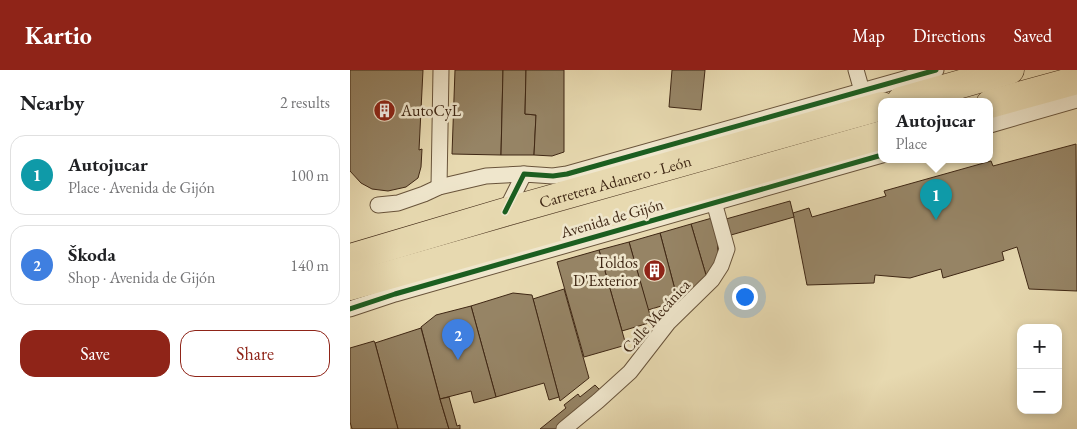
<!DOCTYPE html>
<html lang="en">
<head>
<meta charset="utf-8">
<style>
  body { margin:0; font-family:"EB Garamond",serif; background:#f2f2f2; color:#202124 }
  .controls { position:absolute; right:15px; bottom:15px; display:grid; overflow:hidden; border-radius:10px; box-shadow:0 2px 8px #0003 }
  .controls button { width:45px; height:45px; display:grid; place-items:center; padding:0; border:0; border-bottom:1px solid #e0e0e0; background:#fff; color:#202124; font:25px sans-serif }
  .you { position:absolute; left:394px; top:226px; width:18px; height:18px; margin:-12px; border:4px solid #fff; border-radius:50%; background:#1a73e8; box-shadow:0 0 0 8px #1a73e833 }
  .badge { display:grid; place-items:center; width:32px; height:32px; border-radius:50%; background:#8f2418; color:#fff; font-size:16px; font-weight:700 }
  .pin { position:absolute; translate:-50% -41px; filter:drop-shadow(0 1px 2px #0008) }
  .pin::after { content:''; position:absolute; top:26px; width:18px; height:15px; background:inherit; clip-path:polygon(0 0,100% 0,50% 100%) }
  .popup { position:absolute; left:528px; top:28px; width:115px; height:65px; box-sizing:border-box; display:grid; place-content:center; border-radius:10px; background:#fff; filter:drop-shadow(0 1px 4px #0005); font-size:16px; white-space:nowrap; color:#757577 }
  .popup b { font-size:19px; color:#202124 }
  .popup::after { content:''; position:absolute; left:50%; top:100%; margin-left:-10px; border:10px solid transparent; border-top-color:#fff }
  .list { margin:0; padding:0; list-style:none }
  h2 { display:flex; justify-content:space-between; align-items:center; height:65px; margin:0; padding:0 20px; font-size:21px }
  h2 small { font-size:16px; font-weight:400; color:#757577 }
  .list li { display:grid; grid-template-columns:32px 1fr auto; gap:15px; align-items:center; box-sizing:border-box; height:80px; margin:0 10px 10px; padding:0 10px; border:1px solid #e0e0e0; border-radius:15px }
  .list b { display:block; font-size:19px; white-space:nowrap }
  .list p { margin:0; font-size:16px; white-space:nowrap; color:#757577 }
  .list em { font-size:16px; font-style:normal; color:#757577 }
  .actions { display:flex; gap:10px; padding:15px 20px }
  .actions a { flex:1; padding:11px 0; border:1px solid #8f2418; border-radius:15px; text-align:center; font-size:18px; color:#8f2418 }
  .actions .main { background:#8f2418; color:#fff }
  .map { position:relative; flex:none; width:727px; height:359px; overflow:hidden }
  header { display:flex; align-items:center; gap:30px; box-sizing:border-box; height:70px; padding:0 25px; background:#8f2418; color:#fff }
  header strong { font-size:24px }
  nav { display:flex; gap:28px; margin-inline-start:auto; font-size:18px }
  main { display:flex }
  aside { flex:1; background:#fff }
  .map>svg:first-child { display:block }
  .building { fill:#968465; stroke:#3f2714 }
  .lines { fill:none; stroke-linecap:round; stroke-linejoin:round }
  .street-casing { stroke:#69543b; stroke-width:17 }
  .highway-casing { stroke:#3f2714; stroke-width:29 }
  .street { stroke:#efe6cc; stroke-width:15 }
  .highway { stroke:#e7d9b0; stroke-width:28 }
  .cycleway-casing { stroke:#efe6cc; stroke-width:8 }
  .cycleway { stroke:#1b5e20; stroke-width:5 }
  .labels { text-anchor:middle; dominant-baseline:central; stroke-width:5; stroke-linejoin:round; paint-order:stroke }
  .poi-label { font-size:16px; fill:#3f2714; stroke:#efe6cc; text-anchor:start }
  .street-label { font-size:16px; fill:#3f2714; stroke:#efe6cc }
</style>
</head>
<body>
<header>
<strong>Kartio</strong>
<nav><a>Map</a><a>Directions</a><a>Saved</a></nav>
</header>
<main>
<aside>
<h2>Nearby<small>2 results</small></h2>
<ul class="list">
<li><span class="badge" style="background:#0f9aa8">1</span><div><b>Autojucar</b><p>Place · Avenida de Gijón</p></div><em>100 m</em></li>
<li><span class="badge" style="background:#3f7fe0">2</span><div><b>Škoda</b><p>Shop · Avenida de Gijón</p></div><em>140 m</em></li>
</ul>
<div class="actions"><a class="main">Save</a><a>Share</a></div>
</aside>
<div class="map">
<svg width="727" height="359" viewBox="0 0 727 359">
  <rect width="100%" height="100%" fill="#e7d9b0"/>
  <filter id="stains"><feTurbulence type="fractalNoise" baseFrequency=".004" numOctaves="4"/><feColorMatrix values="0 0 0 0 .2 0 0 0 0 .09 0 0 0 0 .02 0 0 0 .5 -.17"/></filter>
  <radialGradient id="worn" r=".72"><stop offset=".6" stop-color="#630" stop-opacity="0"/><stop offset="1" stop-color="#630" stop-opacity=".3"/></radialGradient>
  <g class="building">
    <polygon points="0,0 73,0 69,80 72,79 71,97 68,108 56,117 38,121 22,119 11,113 0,101"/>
    <polygon points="105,0 153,0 151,85 102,84"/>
    <polygon points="153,0 176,0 175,44 186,45 184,85 151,85"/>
    <polygon points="176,0 214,0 214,82 202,86 184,85 186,45 175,44"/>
    <polygon points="322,0 355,0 351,40 319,37"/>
    <polygon points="726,74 727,221 679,219 667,177 652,182 654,190 593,208 591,199 560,208 525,205 524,213 457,215 443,143 459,138 462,147 536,126 534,121 641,91 643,96"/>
    <polygon points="440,131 444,147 381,165 376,149"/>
    <polygon points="362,148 367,167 368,183 365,196 356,205 341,154"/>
    <polygon points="341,154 356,205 347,215 328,231 310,163"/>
    <polygon points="310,163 328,231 298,240 279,172"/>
    <polygon points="279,172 302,252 272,261 249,180"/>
    <polygon points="249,180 276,275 234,287 207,192"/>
    <polygon points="214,219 239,308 210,331 183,229"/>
    <polygon points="163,223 182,225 209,327 199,330 194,313 146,327 121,236"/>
    <polygon points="121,236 146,327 124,333 121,321 90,329 71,257 86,245"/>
    <polygon points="71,258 90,329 99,359 48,359 25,273"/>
    <polygon points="24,271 25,273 48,359 2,359 0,352 0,278"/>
    <polygon points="245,315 253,323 208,359 190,359 216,338 214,335 228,324 230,327"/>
    <polygon points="99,327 107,356 110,355 110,359 99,359 90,329"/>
  </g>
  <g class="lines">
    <defs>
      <g id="street">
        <polyline points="506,0 512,21"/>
        <polyline points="640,55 727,30"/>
        <polyline points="89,117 91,0"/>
        <polyline points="28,135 48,133 74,124 89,117 136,106 174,104"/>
        <polyline points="155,142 174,104 203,106 217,104 586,0"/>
        <polyline points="0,239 45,224 532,85"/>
        <polyline points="214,359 248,331 280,302 318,253 362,210 371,196 377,179 364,132"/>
      </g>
      <g id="highway">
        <polyline points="551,31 660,0"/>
        <polyline points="640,34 727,10"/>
        <path id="s1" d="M 0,188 L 155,142 L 532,36"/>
        <polyline points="0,216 532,65"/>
      </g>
    </defs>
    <use href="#street" class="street-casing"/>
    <use href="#highway" class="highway-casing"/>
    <use href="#street" class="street"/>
    <use href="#highway" class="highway"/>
    <defs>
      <g id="cycleway">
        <polyline points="155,142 174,104 203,106 217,104 586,0"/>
        <polyline points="0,239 45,224 532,85"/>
      </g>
    </defs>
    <use href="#cycleway" class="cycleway-casing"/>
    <use href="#cycleway" class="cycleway"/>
  </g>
  <defs>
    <symbol id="building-disc" viewBox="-11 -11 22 22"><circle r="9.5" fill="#8f2418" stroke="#efe6cc"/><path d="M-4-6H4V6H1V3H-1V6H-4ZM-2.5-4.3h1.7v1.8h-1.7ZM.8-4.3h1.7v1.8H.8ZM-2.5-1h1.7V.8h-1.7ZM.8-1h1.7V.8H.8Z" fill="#fff"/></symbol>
  </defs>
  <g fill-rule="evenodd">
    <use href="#building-disc" x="22" y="28" width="25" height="25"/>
    <use href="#building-disc" x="292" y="188" width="25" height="25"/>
  </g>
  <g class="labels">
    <g class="poi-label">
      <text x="51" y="40">AutoCyL</text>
      <text x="288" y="192" text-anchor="end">Toldos<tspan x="288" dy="18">D'Exterior</tspan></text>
    </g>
    <g class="street-label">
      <text stroke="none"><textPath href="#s1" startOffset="276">Carretera Adanero - León</textPath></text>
      <text transform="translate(262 148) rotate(-16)">Avenida de Gijón</text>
      <text transform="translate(306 246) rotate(-48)">Calle Mecánica</text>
    </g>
  </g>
  <rect width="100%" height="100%" filter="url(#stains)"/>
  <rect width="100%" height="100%" fill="url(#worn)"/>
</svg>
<div class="controls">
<button>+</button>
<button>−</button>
</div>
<div class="you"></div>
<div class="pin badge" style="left:586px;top:150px;background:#0f9aa8">1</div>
<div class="popup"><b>Autojucar</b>Place</div>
<div class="pin badge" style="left:108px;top:290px;background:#3f7fe0">2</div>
</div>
</main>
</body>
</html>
